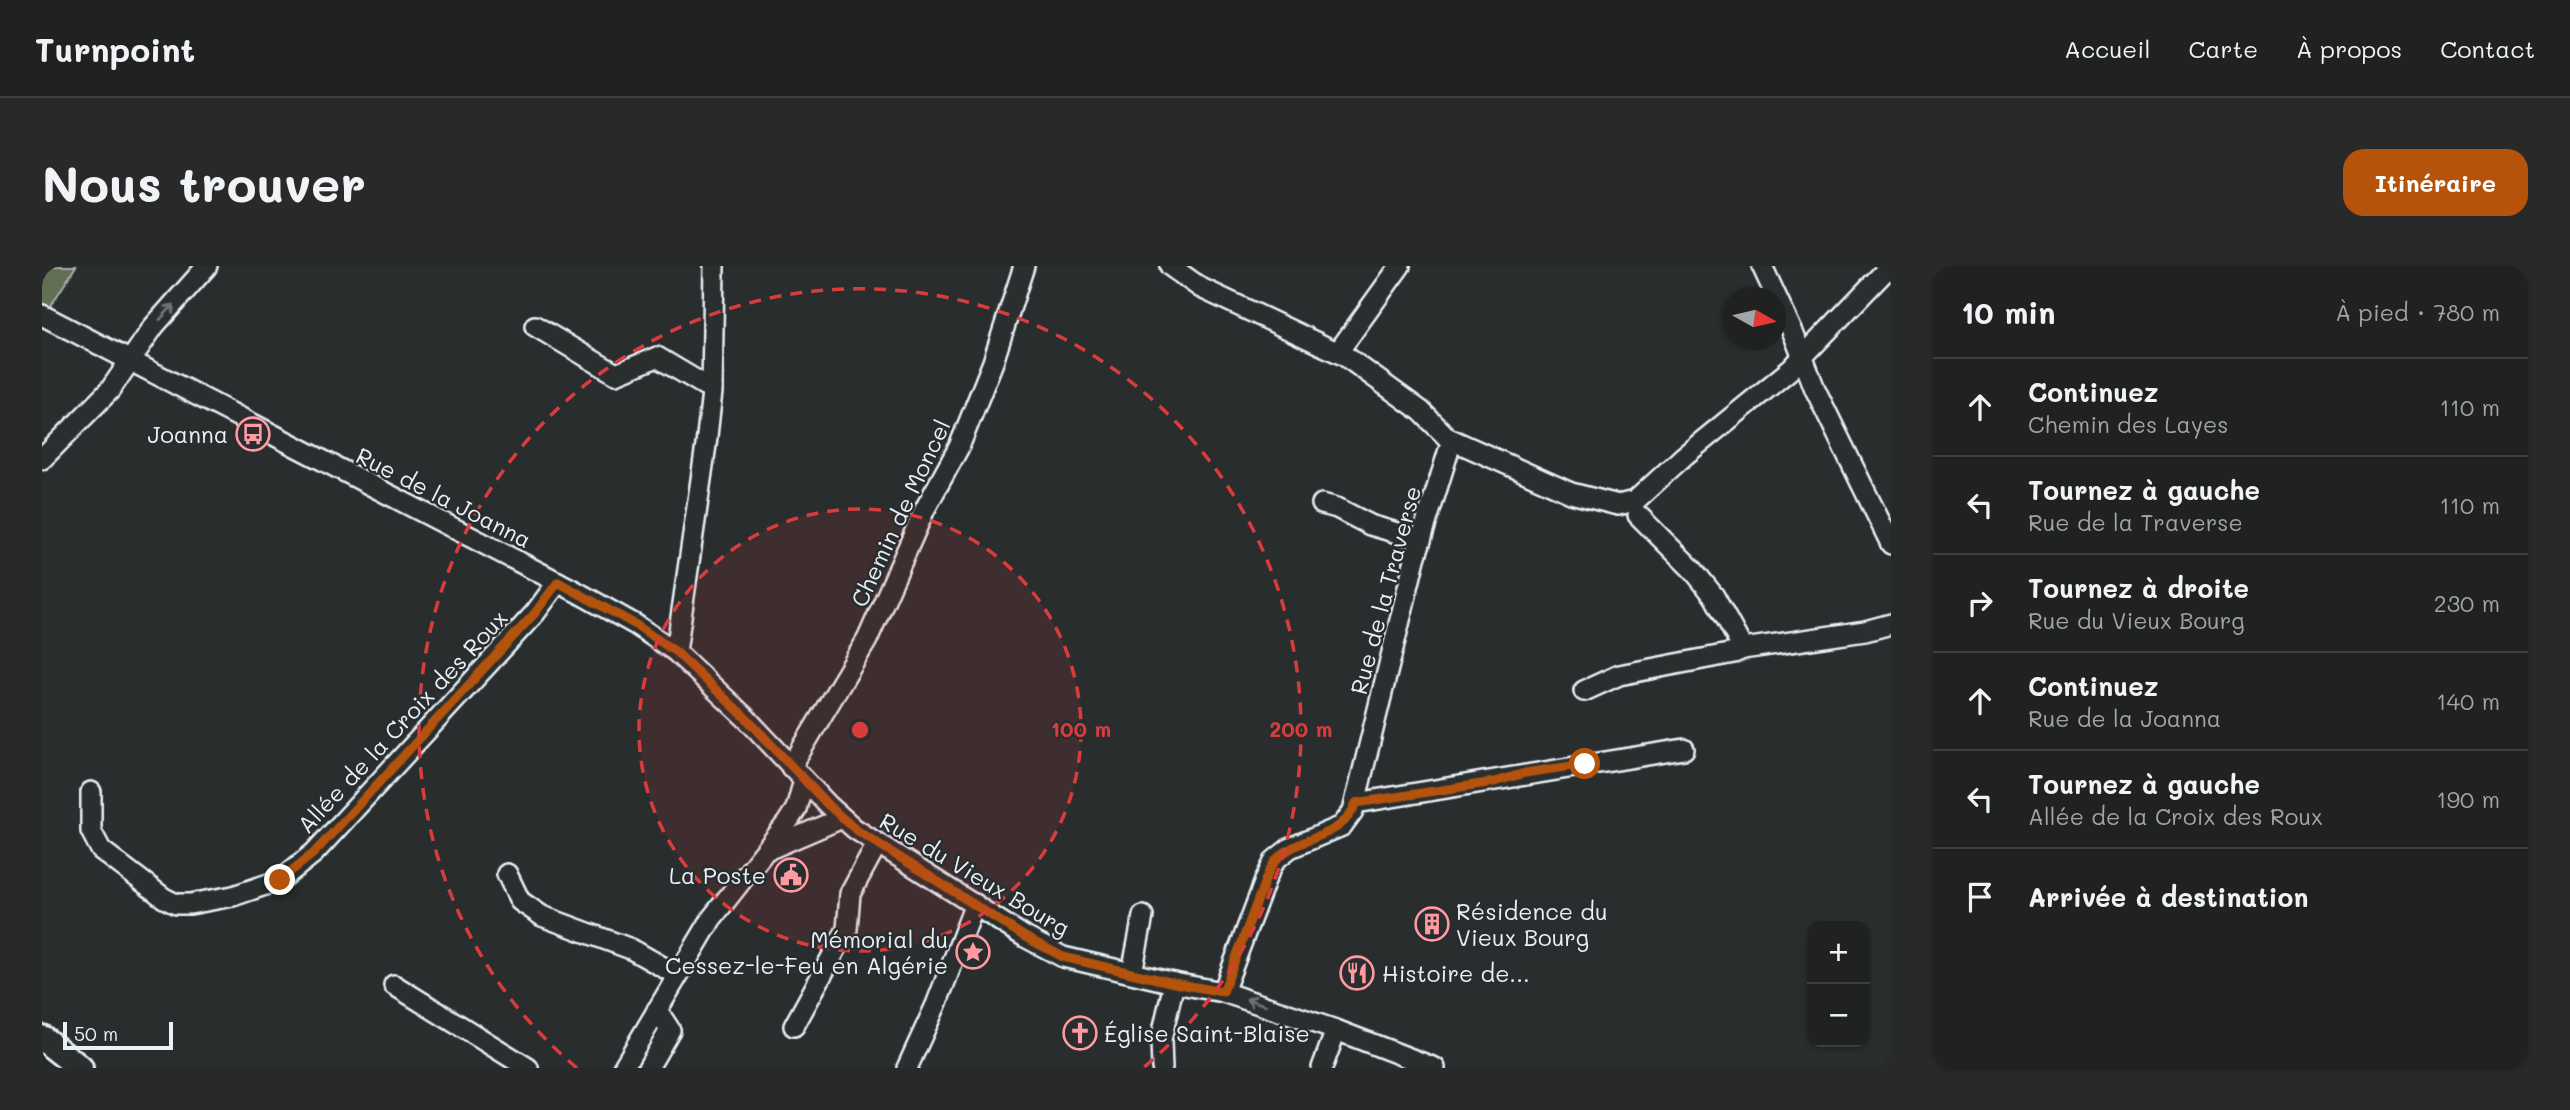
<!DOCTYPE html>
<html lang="fr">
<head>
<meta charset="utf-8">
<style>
  body { margin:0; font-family:Mali,sans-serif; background:#282a2a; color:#f1f3f6 }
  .controls { position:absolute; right:21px; bottom:21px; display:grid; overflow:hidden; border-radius:14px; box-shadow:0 2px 5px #0004 }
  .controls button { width:63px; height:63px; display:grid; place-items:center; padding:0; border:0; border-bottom:2px solid #3d3f40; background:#202222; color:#f1f3f6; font:35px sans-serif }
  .compass { position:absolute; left:1681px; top:21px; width:63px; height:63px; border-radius:50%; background:#202222; box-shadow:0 2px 5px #0004; rotate:98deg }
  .scale { position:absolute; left:21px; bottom:18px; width:110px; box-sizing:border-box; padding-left:7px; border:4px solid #e8f1f8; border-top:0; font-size:19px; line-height:24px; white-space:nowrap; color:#e8f1f8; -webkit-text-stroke:5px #2a2d2e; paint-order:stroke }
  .stop { position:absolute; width:21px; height:21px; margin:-16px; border:5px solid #b45309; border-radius:50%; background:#fff }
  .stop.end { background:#b45309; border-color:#fff; box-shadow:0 2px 7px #0008 }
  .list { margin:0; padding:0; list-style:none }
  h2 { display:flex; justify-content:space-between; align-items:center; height:91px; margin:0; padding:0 28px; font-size:30px }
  h2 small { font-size:23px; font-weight:400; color:#a2a4a5 }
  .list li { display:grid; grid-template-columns:46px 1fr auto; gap:21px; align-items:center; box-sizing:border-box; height:98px; padding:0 28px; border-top:2px solid #3d3f40 }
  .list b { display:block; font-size:26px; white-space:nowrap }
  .list p { margin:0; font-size:23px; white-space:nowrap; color:#a2a4a5 }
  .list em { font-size:23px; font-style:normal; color:#a2a4a5 }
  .icon { flex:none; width:38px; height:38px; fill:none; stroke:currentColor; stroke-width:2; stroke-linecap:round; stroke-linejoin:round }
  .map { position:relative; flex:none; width:1849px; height:802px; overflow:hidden; border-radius:21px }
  header { display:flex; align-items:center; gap:42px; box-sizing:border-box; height:98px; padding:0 35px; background:#202222; border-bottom:2px solid #3d3f40 }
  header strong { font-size:33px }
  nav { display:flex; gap:38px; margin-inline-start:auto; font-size:24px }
  .intro { display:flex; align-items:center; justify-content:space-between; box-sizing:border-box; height:168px; padding:0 42px }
  h1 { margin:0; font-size:49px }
  .button { padding:18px 32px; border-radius:21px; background:#b45309; color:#fff; font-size:24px; font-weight:700 }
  main { display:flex; gap:42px; padding:0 42px }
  aside { flex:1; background:#202222; border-radius:21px; box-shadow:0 2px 5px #0004 }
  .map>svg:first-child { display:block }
  .green { fill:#626e55; stroke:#a5b0a6; stroke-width:2 }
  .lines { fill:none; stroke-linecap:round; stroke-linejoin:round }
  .minor-casing { stroke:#e8f1f8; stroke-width:24 }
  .major-casing { stroke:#e8f1f8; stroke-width:30 }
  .minor { stroke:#2a2d2e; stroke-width:19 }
  .major { stroke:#2a2d2e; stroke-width:24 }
  .oneway { stroke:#6c7275 }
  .route { stroke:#b45309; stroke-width:9 }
  .ring { fill:none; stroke:#d83c3d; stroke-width:3.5; stroke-dasharray:12 9 }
  .labels { text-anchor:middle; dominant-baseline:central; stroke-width:5; stroke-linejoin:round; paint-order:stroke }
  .poi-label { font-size:23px; fill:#e8f1f8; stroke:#2a2d2e; text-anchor:end }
  .street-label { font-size:23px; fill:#e8f1f8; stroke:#2a2d2e }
  .centre { fill:#d83c3d; stroke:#2a2d2e; stroke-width:3.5 }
  .ring-label { font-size:21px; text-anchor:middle; font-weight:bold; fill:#d83c3d; stroke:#2a2d2e; stroke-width:5; stroke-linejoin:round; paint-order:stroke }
</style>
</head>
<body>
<header>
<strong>Turnpoint</strong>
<nav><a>Accueil</a><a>Carte</a><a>À propos</a><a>Contact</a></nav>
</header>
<div class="intro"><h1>Nous trouver</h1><a class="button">Itinéraire</a></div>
<main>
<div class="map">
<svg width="1849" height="802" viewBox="0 0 1849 802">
  <rect width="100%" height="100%" fill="#2a2d2e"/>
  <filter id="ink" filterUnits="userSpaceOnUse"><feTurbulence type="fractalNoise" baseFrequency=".0143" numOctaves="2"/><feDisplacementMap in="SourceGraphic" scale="14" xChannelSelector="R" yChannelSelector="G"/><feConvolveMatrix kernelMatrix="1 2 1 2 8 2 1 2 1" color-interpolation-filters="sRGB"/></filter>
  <g filter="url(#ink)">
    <polygon class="green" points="0,0 34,0 8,41 0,37"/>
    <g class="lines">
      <defs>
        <g id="minor">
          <polyline points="1128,0 1159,22 1303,90 1379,145 1406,172 1529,227 1576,239 1593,235 1642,190 1749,103 1848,0"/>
          <polyline points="1720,0 1752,69 1773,123 1849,278"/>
          <polyline points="0,49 535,326 594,359 634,386 705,453 786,539 813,563 983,671 1021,691 1132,717 1181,726 1294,764 1393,802"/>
          <polyline points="493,60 574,108 615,91 662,119 670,122"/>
          <polyline points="1296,86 1358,0"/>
          <polyline points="0,193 68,124 112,60 165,0"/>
          <polyline points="1280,238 1295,242 1328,259 1379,274"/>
          <polyline points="1596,249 1652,305 1672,330 1701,383 1823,365 1849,358"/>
          <polyline points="634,386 664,179 670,126 672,0"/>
          <polyline points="1542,425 1577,409 1692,387 1701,383"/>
          <polyline points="749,501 825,374 883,243 917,181 951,96 982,0"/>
          <polyline points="49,526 49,565 59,584 122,632 134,638 148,638 191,630 238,614 272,587 493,347 516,316"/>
          <polyline points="1314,537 1642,483"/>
          <polyline points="730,582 800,552"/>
          <polyline points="465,608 478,635 500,650 589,683 635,709"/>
          <polyline points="1090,707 1101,650"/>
          <polyline points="352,719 486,802"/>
          <polyline points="1181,726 1224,612 1233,594 1248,582 1300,560 1311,545 1373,293 1410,174"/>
          <polyline points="752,760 805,663 808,628 835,578"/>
          <polyline points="581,802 670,652 745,557 754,543 762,514"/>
          <polyline points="606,802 628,764 615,744"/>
          <polyline points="865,802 894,739 933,638"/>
          <polyline points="1120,802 1119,774 1132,717"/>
          <polyline points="1280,802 1294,764"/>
        </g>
        <polyline id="major" points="0,772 38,802"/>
      </defs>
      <use href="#minor" class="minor-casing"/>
      <use href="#major" class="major-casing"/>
      <use href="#minor" class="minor"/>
      <use href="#major" class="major"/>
    </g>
    <defs><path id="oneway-shaft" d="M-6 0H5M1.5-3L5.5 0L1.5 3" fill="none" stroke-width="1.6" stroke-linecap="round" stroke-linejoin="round" transform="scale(1.75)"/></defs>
    <g class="oneway">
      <use href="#oneway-shaft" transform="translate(125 46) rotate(-48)"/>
      <use href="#oneway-shaft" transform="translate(1214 736) rotate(-162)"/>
    </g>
  </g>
  <g class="lines" filter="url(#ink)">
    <path class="route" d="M 238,614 L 272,587 L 493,347 L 516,316 L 594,359 L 634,386 L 705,453 L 786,539 L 813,563 L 983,671 L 1021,691 L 1132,717 L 1181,726 L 1224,612 C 1227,606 1230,598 1235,593 C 1261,567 1299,575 1314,537 L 1452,516 L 1483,507 L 1543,498"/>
  </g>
  <circle cx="818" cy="464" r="221" fill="#d83c3d" fill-opacity=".12"/>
  <g class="ring">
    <circle cx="818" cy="464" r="221"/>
    <path d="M535 802A441 441 0 1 1 1101 802"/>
  </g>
  <defs>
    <symbol id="bus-ring" viewBox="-11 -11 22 22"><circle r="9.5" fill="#2a2d2e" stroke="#ff9aa2" stroke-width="1.5"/><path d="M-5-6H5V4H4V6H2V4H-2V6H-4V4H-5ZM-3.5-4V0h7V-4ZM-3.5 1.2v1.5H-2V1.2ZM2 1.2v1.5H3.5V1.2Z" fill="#ff9aa2"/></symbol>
    <symbol id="civic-ring" viewBox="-11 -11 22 22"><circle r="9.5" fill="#2a2d2e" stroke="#ff9aa2" stroke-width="1.5"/><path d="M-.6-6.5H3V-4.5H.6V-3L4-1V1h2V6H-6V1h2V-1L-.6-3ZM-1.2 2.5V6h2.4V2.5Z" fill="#ff9aa2"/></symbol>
    <symbol id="building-ring" viewBox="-11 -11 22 22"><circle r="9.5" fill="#2a2d2e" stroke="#ff9aa2" stroke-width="1.5"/><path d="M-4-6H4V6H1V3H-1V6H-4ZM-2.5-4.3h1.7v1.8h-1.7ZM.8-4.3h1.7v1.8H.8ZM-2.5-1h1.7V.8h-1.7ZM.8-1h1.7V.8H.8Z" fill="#ff9aa2"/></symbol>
    <symbol id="sight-ring" viewBox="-11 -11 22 22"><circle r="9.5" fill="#2a2d2e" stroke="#ff9aa2" stroke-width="1.5"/><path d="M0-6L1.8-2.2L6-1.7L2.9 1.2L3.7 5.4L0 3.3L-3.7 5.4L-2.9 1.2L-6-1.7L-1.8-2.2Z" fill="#ff9aa2"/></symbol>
    <symbol id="restaurant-ring" viewBox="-11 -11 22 22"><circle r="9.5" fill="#2a2d2e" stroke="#ff9aa2" stroke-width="1.5"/><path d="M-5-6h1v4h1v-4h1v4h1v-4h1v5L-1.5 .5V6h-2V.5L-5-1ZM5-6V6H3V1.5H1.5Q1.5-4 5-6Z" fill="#ff9aa2"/></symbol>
    <symbol id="church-ring" viewBox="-11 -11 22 22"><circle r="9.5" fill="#2a2d2e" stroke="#ff9aa2" stroke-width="1.5"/><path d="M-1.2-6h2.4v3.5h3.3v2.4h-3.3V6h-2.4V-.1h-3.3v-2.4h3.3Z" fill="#ff9aa2"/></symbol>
  </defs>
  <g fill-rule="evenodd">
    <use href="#bus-ring" x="192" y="149" width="38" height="38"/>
    <use href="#civic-ring" x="730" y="590" width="38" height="38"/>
    <use href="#building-ring" x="1371" y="639" width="38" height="38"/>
    <use href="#sight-ring" x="912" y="667" width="38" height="38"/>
    <use href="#restaurant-ring" x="1296" y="688" width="38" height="38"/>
    <use href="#church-ring" x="1019" y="748" width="38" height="38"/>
  </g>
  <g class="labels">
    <g class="poi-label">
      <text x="186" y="168">Joanna</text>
      <text x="724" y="609">La Poste</text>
      <text x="1414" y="645" text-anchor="start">Résidence du<tspan x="1414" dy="26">Vieux Bourg</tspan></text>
      <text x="906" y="673">Mémorial du<tspan x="906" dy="26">Cessez-le-Feu en Algérie</tspan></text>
      <text x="1340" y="707" text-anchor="start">Histoire de...</text>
      <text x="1062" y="767" text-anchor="start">Église Saint-Blaise</text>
    </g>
    <g class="street-label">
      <text transform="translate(402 231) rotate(27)">Rue de la Joanna</text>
      <text transform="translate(858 247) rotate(-65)">Chemin de Moncel</text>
      <text transform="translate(1343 324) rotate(-75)">Rue de la Traverse</text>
      <text transform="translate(360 455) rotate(-47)">Allée de la Croix des Roux</text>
      <text transform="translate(933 608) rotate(31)">Rue du Vieux Bourg</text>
    </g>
  </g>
  <circle cx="818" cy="464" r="10" class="centre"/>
  <g class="ring-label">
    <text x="1039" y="471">100 m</text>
    <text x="1259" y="471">200 m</text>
  </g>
</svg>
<div class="controls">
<button>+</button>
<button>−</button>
</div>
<svg class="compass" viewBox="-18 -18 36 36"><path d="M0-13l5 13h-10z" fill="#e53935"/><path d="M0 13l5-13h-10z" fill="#a2a4a5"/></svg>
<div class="scale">50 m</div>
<div class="stop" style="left:1543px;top:498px"></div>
<div class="stop end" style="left:238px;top:614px"></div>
</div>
<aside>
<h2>10 min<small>À pied · 780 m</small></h2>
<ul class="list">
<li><svg class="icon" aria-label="ahead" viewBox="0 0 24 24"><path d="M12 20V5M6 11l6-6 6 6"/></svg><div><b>Continuez</b><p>Chemin des Layes</p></div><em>110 m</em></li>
<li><svg class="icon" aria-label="left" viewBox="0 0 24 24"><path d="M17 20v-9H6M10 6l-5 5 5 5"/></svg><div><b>Tournez à gauche</b><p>Rue de la Traverse</p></div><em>110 m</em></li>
<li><svg class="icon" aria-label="right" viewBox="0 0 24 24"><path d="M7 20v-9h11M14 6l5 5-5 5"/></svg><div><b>Tournez à droite</b><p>Rue du Vieux Bourg</p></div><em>230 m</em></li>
<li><svg class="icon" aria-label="ahead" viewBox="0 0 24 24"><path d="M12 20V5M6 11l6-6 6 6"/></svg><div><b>Continuez</b><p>Rue de la Joanna</p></div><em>140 m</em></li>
<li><svg class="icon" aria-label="left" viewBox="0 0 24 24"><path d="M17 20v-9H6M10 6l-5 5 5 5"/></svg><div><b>Tournez à gauche</b><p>Allée de la Croix des Roux</p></div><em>190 m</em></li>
<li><svg class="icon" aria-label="arrive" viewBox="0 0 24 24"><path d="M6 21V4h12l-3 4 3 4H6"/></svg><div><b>Arrivée à destination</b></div></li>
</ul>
</aside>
</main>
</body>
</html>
